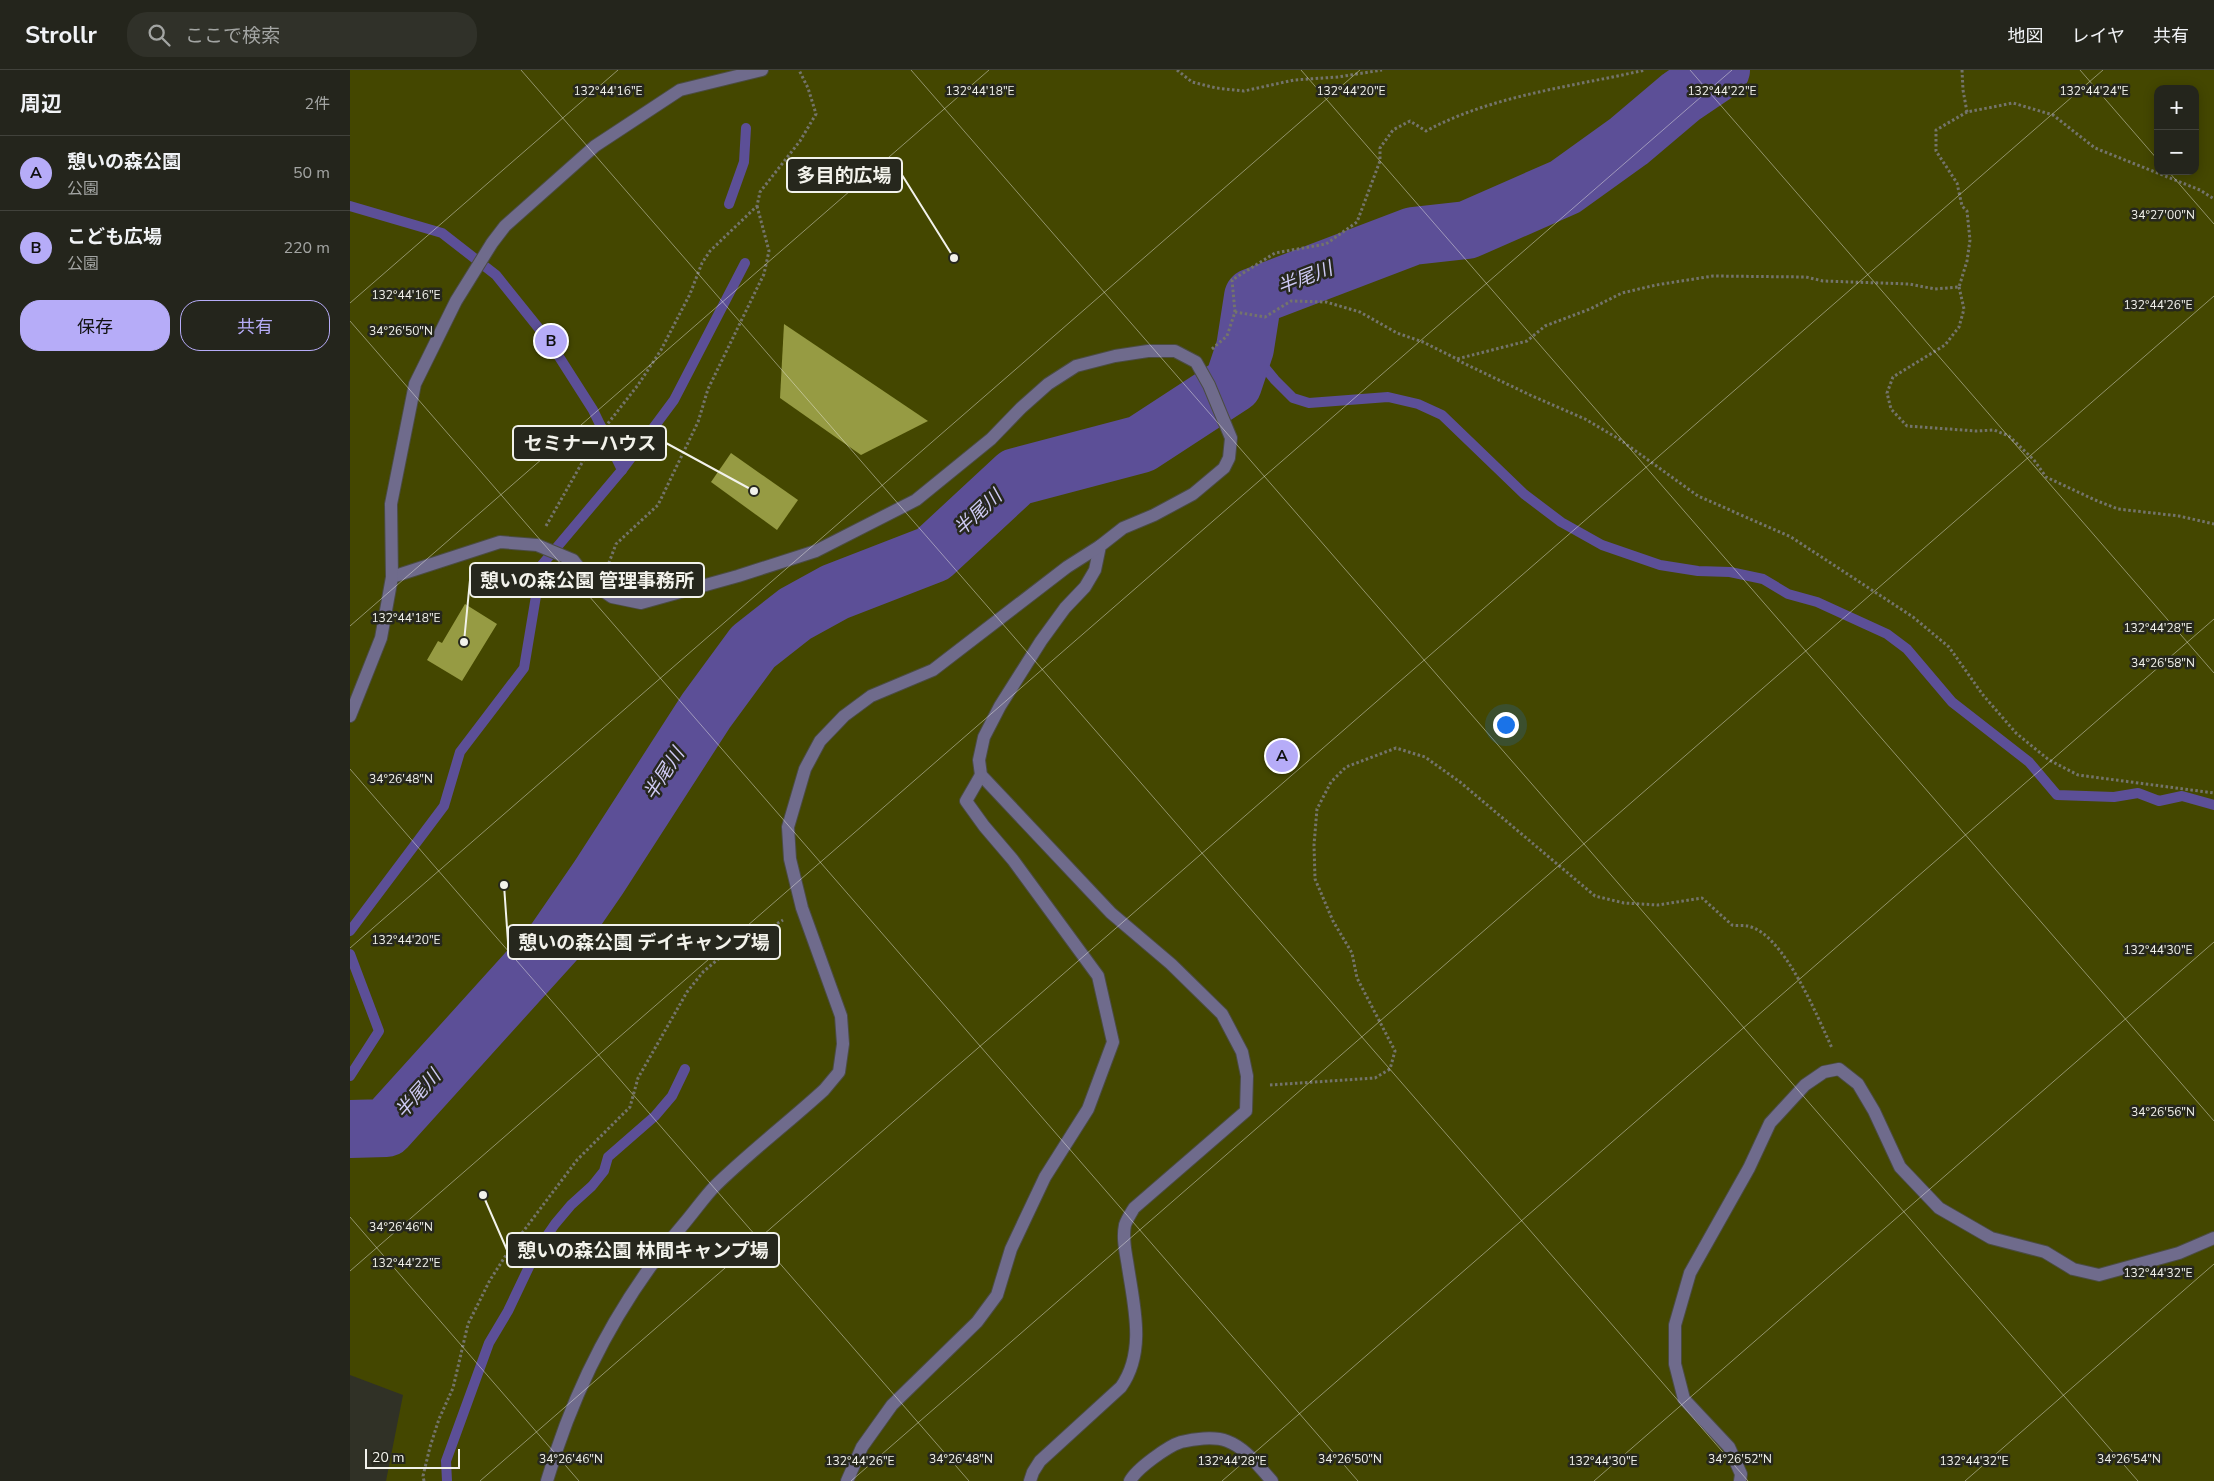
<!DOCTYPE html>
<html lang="ja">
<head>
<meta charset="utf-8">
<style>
  body { margin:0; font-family:"Nunito Sans","Noto Sans JP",sans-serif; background:#303129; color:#f1f3f6 }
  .controls { position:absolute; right:15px; top:15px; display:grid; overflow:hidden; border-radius:10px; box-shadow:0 2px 12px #0003 }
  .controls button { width:45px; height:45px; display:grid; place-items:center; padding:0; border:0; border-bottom:1px solid #41423b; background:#24251c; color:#f1f3f6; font:25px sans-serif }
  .scale { position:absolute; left:15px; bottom:12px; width:95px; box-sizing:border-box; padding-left:5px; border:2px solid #f2f2eb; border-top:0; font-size:14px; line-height:18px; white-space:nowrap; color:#f2f2eb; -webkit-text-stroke:4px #26271d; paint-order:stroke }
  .you { position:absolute; left:1155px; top:654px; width:18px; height:18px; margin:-12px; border:4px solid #fff; border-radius:50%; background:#1a73e8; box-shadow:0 0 0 8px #1a73e833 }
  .badge { display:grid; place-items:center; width:32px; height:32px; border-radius:50%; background:#b6acf8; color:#111; font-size:16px; font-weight:700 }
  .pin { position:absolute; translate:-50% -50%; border:2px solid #fff; box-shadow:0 1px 5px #0006 }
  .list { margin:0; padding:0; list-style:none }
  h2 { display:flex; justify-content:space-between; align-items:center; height:65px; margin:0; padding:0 20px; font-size:21px }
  h2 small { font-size:16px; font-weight:400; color:#a3a5a3 }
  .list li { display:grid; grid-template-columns:32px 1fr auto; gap:15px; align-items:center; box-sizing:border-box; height:75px; padding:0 20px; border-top:1px solid #41423b }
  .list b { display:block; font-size:19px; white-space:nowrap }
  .list p { margin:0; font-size:16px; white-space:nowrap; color:#a3a5a3 }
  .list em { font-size:16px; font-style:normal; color:#a3a5a3 }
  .actions { display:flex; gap:10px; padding:15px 20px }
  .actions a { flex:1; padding:11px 0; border:1px solid #b6acf8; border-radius:20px; text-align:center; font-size:18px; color:#b6acf8 }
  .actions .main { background:#b6acf8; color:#111 }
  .icon { flex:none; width:28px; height:28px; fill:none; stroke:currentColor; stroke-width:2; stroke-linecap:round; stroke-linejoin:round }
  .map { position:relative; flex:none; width:1864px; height:1411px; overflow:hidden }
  header { display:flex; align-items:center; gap:30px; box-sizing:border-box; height:70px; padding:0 25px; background:#24251c; border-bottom:1px solid #41423b }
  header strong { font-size:24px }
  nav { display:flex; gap:28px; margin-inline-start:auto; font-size:18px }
  .search { width:350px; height:45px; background:#303129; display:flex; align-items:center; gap:12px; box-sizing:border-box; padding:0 18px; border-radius:20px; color:#a3a5a3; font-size:19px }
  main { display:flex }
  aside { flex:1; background:#24251c }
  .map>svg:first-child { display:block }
  .green { fill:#444700; fill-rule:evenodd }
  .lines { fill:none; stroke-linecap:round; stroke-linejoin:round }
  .stream { stroke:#5c4f97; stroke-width:10 }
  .river { stroke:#5c4f97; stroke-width:58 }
  .building { fill:#969b43 }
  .minor-casing { stroke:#4b4c42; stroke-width:14 }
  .path { stroke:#74746b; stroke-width:3; stroke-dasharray:2.5 2.5; stroke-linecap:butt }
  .minor { stroke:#6f6b8c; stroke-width:12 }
  .ticks { fill:none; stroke:#f2f2eb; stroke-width:1; stroke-opacity:0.45 }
  .labels { text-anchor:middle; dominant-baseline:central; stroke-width:5; stroke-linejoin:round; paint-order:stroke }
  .water-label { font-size:19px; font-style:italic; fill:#cecaf3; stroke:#26271d }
  .ticks-label { font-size:12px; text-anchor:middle; fill:#f2f2eb; stroke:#26271d; stroke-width:5; stroke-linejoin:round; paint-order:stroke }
  .leader { fill:none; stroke:#f2f2eb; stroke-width:2 }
  .callout-dot { fill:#f2f2eb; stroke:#26271d; stroke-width:2 }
  .callout { fill:#26271d; stroke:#f2f2eb; stroke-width:2 }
  .callout-label { font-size:19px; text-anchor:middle; font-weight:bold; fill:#f2f2eb }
</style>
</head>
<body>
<header>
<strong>Strollr</strong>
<div class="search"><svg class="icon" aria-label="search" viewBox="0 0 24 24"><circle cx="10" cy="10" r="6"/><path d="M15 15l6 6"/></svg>ここで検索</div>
<nav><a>地図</a><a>レイヤ</a><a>共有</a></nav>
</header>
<main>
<aside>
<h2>周辺<small>2件</small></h2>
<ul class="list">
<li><span class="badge">A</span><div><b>憩いの森公園</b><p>公園</p></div><em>50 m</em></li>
<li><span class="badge">B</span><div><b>こども広場</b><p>公園</p></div><em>220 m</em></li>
</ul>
<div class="actions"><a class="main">保存</a><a>共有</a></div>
</aside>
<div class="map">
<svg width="1864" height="1411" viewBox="0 0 1864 1411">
  <rect width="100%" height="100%" fill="#303126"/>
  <path class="green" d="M 0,0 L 1864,0 L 1864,1411 L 36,1411 L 53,1325 L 0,1305 ZM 1808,19 L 1845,19 L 1845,101 L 1808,101 Z"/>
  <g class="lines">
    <g class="stream">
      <polyline points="379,134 394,92 396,58"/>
      <polyline points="0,136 92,163 146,205 199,271 243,340 272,400"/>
      <polyline points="891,290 903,283 925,310 943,328 959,333 1038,327 1068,334 1092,345 1174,424 1211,452 1252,475 1310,495 1348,501 1380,502 1413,509 1438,524 1467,532 1537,564 1557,579 1602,632 1679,692 1707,725 1764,727 1788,723 1809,731 1832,726 1864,735"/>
      <polyline points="0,861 94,736 110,682 174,598 191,496 272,400 324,330 395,193"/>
      <polyline points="0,884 29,961 0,1006"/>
      <polyline points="97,1411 96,1391 139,1273 158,1241 187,1180 205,1154 221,1135 242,1116 254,1101 258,1087 305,1046 322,1026 335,999"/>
    </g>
    <polyline class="river" points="0,1059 36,1058 205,871 249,807 356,641 403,577 445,544 485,522 583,484 666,407 791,374 883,314 895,278 903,227 1063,166 1117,160 1215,117 1279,71 1331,27 1371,0"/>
  </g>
  <g class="building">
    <polygon points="434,254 578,351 511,385 430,328"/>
    <polygon points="381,383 448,430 427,460 361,412"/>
    <polygon points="115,534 147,554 112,611 77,590 88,571 92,573"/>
  </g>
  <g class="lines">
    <defs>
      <g id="minor">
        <path d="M 42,507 L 150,472 L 187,475 L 223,490 L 240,512 L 262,527 L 291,533 L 388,506 L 466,481 L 566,430 L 641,369 L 671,338 L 698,314 L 726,296 L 765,286 L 798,281 L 825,281 L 846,292 L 859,315 L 881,368 L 879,388 L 874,398 L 843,424 L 804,445 L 773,458 L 750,476 L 745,500 L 735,517 L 715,538 L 691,571 L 650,636 L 634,667 L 629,690 L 631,705 L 761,843 L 821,894 L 872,944 L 892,982 L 897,1006 L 896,1041 L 784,1138 C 781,1143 777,1149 775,1155 C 772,1169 776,1183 778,1197 C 784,1236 796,1282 771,1317 L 690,1391 L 683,1402 L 680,1411"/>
        <polyline points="0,646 31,568 42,507 41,434 65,314 106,231 142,173 155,156 245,76 330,20 412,0"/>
        <path d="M 197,1411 C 225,1314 272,1226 337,1150 C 347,1138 356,1125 366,1115 C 401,1081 439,1052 474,1020 L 489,1002 L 493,974 L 491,946 L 452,838 L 440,789 L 438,757 L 455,699 L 470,671 L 494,646 L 521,626 L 583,600 L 717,497 L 750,476"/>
        <polyline points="497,1411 512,1377 542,1335 627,1252 647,1225 661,1179 695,1107 738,1039 763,972 748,906 663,790 634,756 616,731 631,705"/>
        <path d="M 780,1411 C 786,1399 818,1376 831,1372 C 843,1369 864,1366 877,1371 C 896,1378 908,1396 922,1411"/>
        <polyline points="1390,1411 1391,1404 1379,1377 1334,1329 1325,1294 1325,1255 1340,1203 1399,1098 1420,1053 1455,1015 1474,1002 1489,999 1508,1014 1524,1041 1550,1097 1589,1138 1641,1168 1695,1182 1723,1199 1749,1205 1829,1183 1864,1168"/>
      </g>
    </defs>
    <use href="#minor" class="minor-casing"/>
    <g class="path">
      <polyline points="827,0 842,12 866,18 894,21 944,10 988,7 1032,0"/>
      <polyline points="1612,0 1613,20 1617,42 1663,33 1703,45 1745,78 1850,120 1864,129"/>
      <polyline points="1609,217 1614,239 1609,257 1595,275 1543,307 1537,323 1541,339 1557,356 1626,361 1644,360 1659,366 1684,390 1696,407 1745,430 1768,439 1829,446 1864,454"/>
      <path d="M 885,242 L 882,210 L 925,183 L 976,174 L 1007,152 L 1030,91 L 1030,78 L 1043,60 L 1060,51 L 1076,61 C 1143,25 1221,17 1295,0"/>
      <polyline points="862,279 877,266 885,242 915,247 941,231 976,232 1010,242 1047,263 1073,272 1107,289 1177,271 1195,256 1240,239 1272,223 1306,215 1363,206 1456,207 1473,211 1559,214 1585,219 1609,217 1617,191 1620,170 1617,141 1612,136 1607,113 1586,81 1586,60 1617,42"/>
      <polyline points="1107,290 1180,325 1235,349 1269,369 1348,426 1441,467 1563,547 1599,577 1633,625 1666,663 1699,690 1728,705 1864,723"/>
      <polyline points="196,456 245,370 288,315 311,280 340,224 352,193 360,181 407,136 410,122 450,71 466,44 458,18 449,0"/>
      <polyline points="257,498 266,474 308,435 348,352 358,319 414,204 419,181 407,136"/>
      <path d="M 920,1015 L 1025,1008 L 1040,999 L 1045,981 L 1007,908 L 1002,883 L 983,851 L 965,809 L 964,775 L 967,739 L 981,712 L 996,697 L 1046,678 L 1075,687 L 1110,712 L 1245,826 L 1274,833 L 1308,835 L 1352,828 L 1382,855 C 1387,856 1393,855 1398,856 C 1434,864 1467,946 1482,978"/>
      <polyline points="74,1411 73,1406 80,1377 89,1349 103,1318 118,1254 140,1210 160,1179 227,1090 280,1037 288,1008 337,922 353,902 367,890 433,850"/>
    </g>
    <use href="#minor" class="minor"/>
  </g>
  <path class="ticks" d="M 171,0 L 1398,1411M 561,0 L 1788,1411M 951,0 L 1864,1051M 1340,0 L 1864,603M 1730,0 L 1808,90M 1818,101 L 1864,154M 0,233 L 268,0M 0,251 L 1008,1411M 0,556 L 639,0M 0,699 L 619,1411M 0,878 L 1010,0M 0,1147 L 229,1411M 0,1201 L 1382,0M 130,1411 L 1753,0M 501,1411 L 1864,226M 872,1411 L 1864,549M 1244,1411 L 1864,872M 1615,1411 L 1864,1194"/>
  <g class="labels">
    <g class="water-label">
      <text transform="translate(955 208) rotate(-21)">半尾川</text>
      <text transform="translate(628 443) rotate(-43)">半尾川</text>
      <text transform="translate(314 704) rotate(-57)">半尾川</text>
      <text transform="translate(68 1024) rotate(-48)">半尾川</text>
    </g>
  </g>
  <g class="ticks-label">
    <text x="258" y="25">132°44'16"E</text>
    <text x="630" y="25">132°44'18"E</text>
    <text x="1001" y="25">132°44'20"E</text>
    <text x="1372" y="25">132°44'22"E</text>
    <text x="1744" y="25">132°44'24"E</text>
    <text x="1813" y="149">34°27'00"N</text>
    <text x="56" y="229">132°44'16"E</text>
    <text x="1808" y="239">132°44'26"E</text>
    <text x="51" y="265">34°26'50"N</text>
    <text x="56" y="552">132°44'18"E</text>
    <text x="1808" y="562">132°44'28"E</text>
    <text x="1813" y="597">34°26'58"N</text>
    <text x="51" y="713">34°26'48"N</text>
    <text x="56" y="874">132°44'20"E</text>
    <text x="1808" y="884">132°44'30"E</text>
    <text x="1813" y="1046">34°26'56"N</text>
    <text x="51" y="1161">34°26'46"N</text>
    <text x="56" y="1197">132°44'22"E</text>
    <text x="1808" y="1207">132°44'32"E</text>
    <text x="221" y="1393">34°26'46"N</text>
    <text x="611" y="1393">34°26'48"N</text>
    <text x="1000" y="1393">34°26'50"N</text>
    <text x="1390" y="1393">34°26'52"N</text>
    <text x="1779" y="1393">34°26'54"N</text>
    <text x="510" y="1395">132°44'26"E</text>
    <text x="882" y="1395">132°44'28"E</text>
    <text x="1253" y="1395">132°44'30"E</text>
    <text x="1624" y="1395">132°44'32"E</text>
  </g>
  <path class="leader" d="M604 188L552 105M404 421L316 373M114 572L120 510M154 815L158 872M133 1125L157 1180"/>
  <g class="callout-dot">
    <circle cx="604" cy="188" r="5"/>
    <circle cx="404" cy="421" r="5"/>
    <circle cx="114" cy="572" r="5"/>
    <circle cx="154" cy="815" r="5"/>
    <circle cx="133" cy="1125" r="5"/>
  </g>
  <g class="callout">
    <rect x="437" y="88" width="115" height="34" rx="5"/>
    <rect x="163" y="356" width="153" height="34" rx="5"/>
    <rect x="120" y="493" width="234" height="34" rx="5"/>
    <rect x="158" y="855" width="272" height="34" rx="5"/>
    <rect x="157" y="1163" width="272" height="34" rx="5"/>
  </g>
  <g class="callout-label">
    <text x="494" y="112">多目的広場</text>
    <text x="240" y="380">セミナーハウス</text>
    <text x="237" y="517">憩いの森公園 管理事務所</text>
    <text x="294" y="879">憩いの森公園 デイキャンプ場</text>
    <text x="293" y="1187">憩いの森公園 林間キャンプ場</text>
  </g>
</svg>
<div class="controls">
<button>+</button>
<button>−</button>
</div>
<div class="scale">20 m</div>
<div class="you"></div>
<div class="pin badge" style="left:932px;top:686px">A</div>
<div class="pin badge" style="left:201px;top:271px">B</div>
</div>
</main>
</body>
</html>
